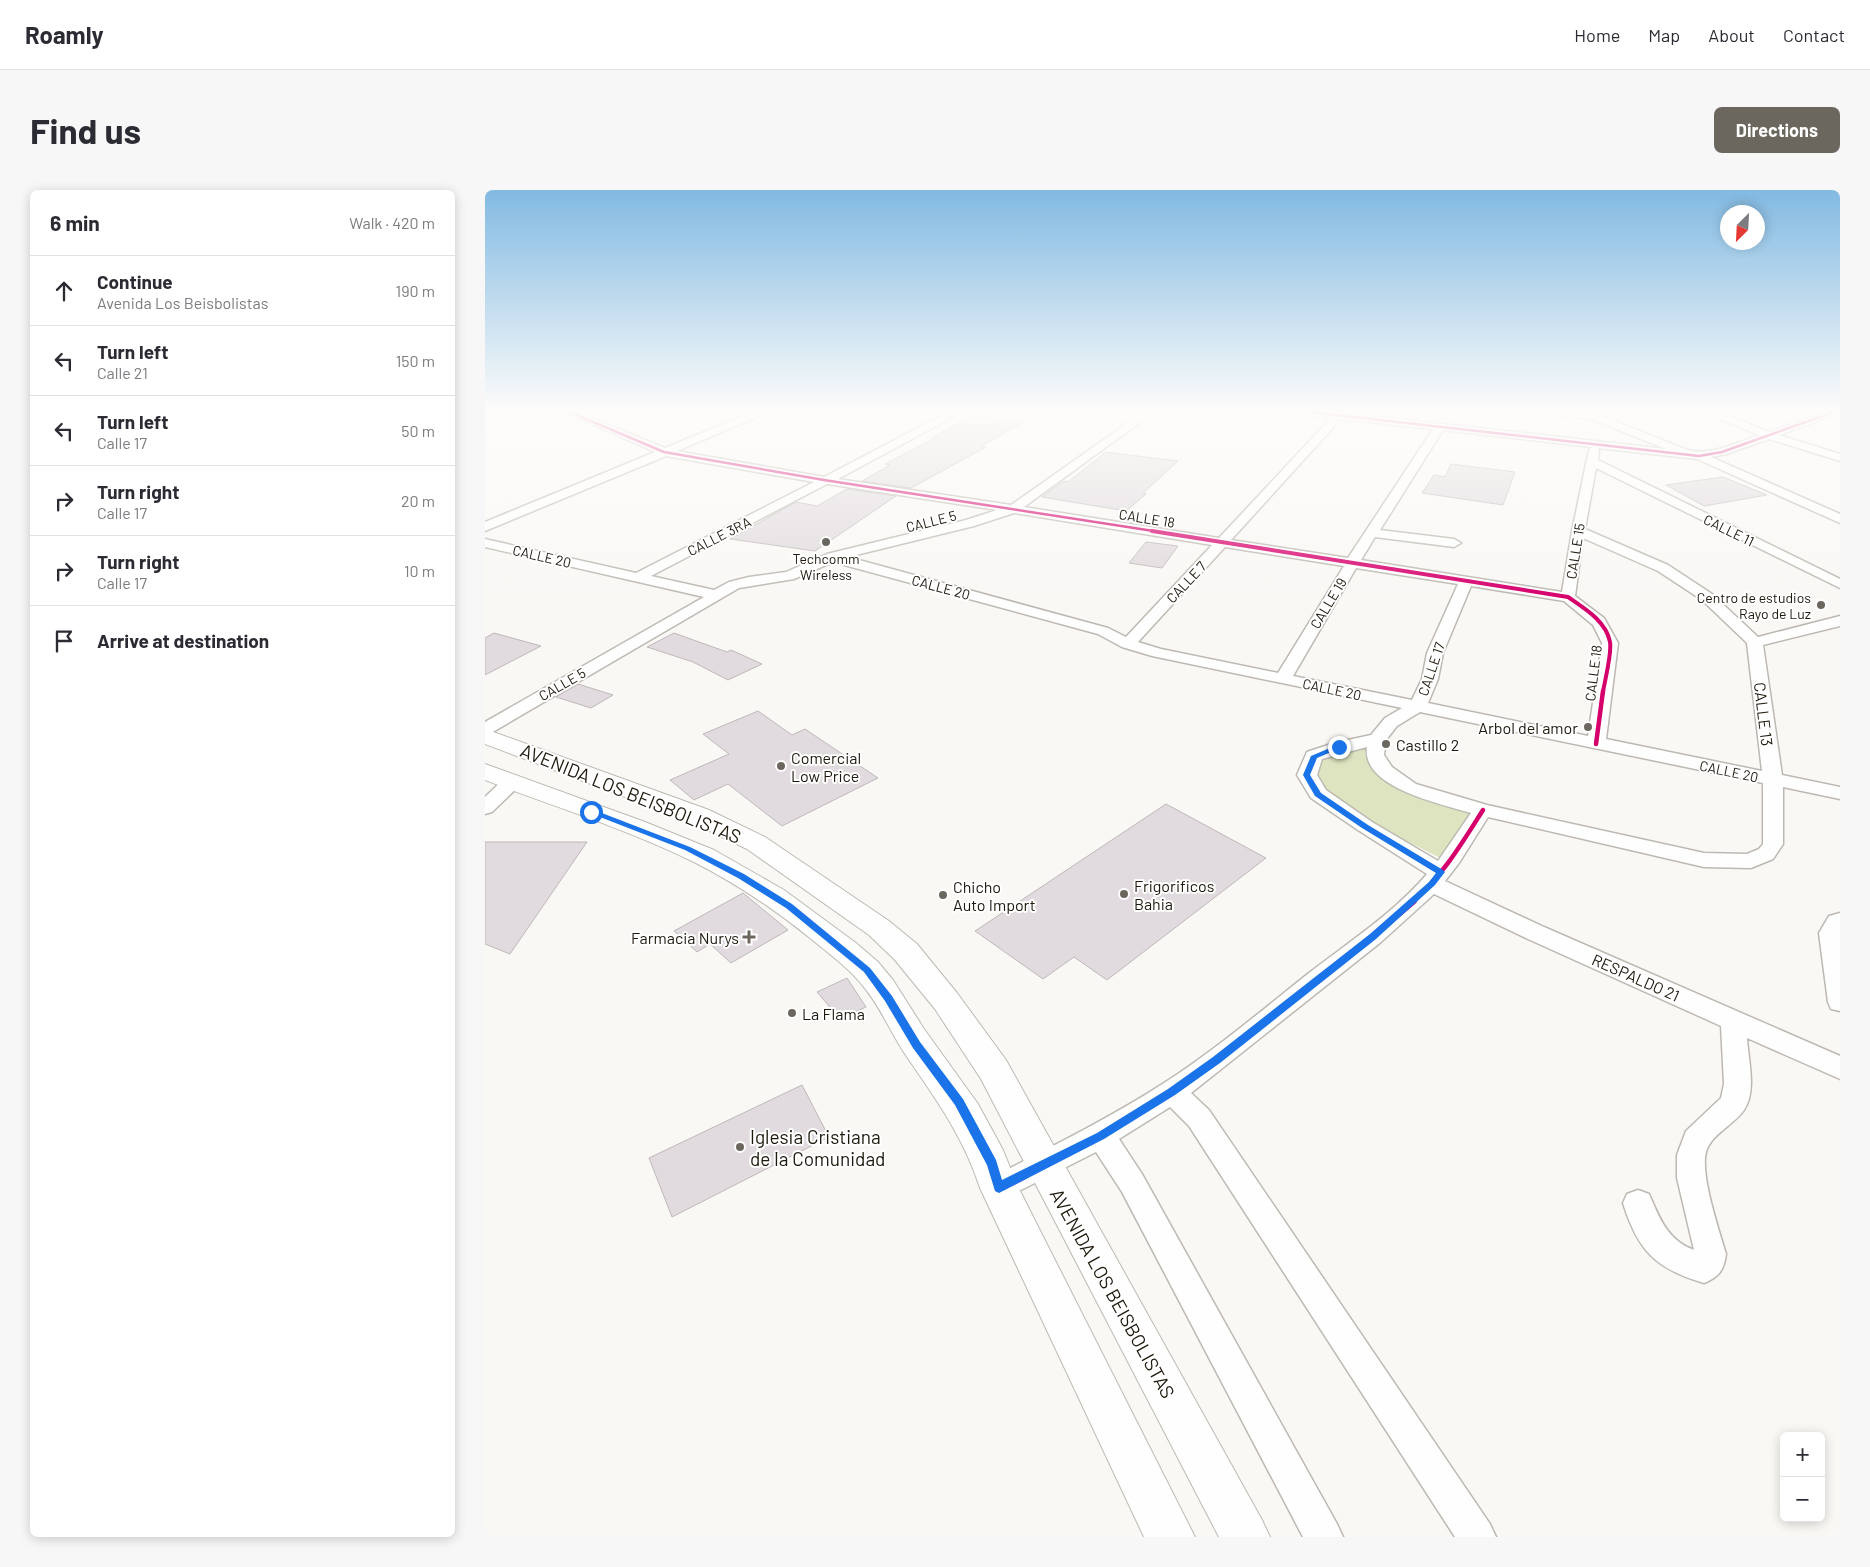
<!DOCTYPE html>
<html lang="en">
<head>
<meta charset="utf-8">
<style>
  body { margin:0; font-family:Barlow,sans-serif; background:#f7f7f7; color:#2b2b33 }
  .controls { position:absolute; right:15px; bottom:15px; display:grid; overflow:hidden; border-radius:8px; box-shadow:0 2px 12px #0003 }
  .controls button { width:45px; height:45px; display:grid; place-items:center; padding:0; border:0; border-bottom:1px solid #e1e1e2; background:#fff; color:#2b2b33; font:25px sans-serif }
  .compass { position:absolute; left:1235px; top:15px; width:45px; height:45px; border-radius:50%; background:#fff; box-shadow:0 2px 12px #0003; rotate:204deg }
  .stop { position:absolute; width:15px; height:15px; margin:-11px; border:4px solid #1a73e8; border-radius:50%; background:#fff }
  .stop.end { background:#1a73e8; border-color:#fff; box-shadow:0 1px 5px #0008 }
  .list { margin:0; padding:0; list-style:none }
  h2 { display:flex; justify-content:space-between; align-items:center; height:65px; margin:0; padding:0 20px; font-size:21px }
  h2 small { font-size:16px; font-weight:400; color:#7c7c81 }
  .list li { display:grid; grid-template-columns:32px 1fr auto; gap:15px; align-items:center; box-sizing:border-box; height:70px; padding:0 20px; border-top:1px solid #e1e1e2 }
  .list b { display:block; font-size:19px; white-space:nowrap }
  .list p { margin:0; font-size:16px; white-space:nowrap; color:#7c7c81 }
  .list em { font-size:16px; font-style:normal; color:#7c7c81 }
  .icon { flex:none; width:28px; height:28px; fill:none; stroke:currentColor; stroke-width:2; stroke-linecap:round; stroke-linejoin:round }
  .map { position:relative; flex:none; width:1355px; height:1347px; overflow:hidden; border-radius:8px }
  header { display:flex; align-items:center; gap:30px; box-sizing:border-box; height:70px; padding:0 25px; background:#fff; border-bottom:1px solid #e1e1e2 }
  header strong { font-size:24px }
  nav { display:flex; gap:28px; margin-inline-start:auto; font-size:18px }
  .intro { display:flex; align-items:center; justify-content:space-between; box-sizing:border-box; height:120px; padding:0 30px }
  h1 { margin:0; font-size:35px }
  .button { padding:12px 22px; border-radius:8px; background:#6c675e; color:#fff; font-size:18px; font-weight:700 }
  main { display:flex; gap:30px; padding:0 30px }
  aside { flex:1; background:#fff; border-radius:8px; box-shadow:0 2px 12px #0003 }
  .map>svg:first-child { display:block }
  .green { fill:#dde4bf }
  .building { fill:#e1dade; stroke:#beb8bb }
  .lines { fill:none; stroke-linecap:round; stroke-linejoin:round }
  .minor-casing { stroke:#bdb9b2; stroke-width:3 }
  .secondary-casing { stroke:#bdb9b2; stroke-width:2 }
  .minor { fill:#fefefe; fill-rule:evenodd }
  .secondary { fill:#fefefe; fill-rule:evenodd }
  .cycleway-far4-casing { stroke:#fff; stroke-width:4.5 }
  .cycleway-far3-casing { stroke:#fff; stroke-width:5.5 }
  .cycleway-far2-casing { stroke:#fff; stroke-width:8 }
  .cycleway-far1-casing { stroke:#fff; stroke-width:9 }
  .cycleway-casing { stroke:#fff; stroke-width:11 }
  .cycleway-far4 { stroke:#d6006c; stroke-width:2.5 }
  .cycleway-far3 { stroke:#d6006c; stroke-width:4 }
  .cycleway-far2 { stroke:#d6006c; stroke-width:4.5 }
  .cycleway-far1 { stroke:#d6006c; stroke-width:6 }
  .cycleway { stroke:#d6006c; stroke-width:8 }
  .route { fill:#1a73e8 }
  .poi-dot { fill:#6c675e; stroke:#fff; stroke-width:2 }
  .labels { text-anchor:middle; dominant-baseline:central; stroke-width:4; stroke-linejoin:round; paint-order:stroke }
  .far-street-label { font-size:14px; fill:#1f190d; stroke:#fff }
  .far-poi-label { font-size:14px; fill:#1f190d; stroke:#fff }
  .street-label { font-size:16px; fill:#1f190d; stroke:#fff }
  .poi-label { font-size:16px; fill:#1f190d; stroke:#fff; text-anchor:start }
  .near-street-label { font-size:19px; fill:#1f190d; stroke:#fff }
  .near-poi-label { font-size:19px; fill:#1f190d; stroke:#fff; text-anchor:start }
</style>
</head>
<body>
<header>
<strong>Roamly</strong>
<nav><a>Home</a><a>Map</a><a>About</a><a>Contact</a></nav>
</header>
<div class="intro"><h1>Find us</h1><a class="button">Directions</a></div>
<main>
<aside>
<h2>6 min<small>Walk · 420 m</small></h2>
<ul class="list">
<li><svg class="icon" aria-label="ahead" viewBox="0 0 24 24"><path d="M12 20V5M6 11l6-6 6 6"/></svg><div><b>Continue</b><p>Avenida Los Beisbolistas</p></div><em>190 m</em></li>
<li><svg class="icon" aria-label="left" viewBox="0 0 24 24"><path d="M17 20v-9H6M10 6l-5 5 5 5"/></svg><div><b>Turn left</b><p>Calle 21</p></div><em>150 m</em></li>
<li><svg class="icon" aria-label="left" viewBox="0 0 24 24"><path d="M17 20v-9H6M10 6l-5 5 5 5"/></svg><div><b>Turn left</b><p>Calle 17</p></div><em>50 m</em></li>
<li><svg class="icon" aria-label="right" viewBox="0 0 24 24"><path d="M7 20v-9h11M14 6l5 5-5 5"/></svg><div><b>Turn right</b><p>Calle 17</p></div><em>20 m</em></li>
<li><svg class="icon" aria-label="right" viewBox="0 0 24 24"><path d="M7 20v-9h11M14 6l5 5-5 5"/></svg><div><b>Turn right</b><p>Calle 17</p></div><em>10 m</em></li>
<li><svg class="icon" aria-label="arrive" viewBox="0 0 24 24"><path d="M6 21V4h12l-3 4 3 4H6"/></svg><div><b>Arrive at destination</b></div></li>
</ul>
</aside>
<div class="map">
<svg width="1355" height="1347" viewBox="0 0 1355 1347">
  <rect width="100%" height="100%" fill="#faf8f5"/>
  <polygon class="green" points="881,556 880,565 890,580 917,602 988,618 959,670 885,632 840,603 830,586 836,570 855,562"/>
  <g class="building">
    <polygon points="489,225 539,232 497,256 501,257 426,298 377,291 405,275 400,274 452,247 448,247"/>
    <polygon points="621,262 693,271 658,303 661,304 641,321 557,307 579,291 583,292"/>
    <polygon points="966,274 1030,282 1018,315 937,303 949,285 960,287"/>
    <polygon points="1238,287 1282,305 1219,316 1181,295"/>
    <polygon points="362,299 411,306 330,361 245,349 311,312 332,316"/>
    <polygon points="661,352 693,356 677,378 644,373"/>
    <polygon points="9,443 56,456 0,485 0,448"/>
    <polygon points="189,443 242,462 246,460 277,474 243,490 208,472 162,457"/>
    <polygon points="93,494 128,505 106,518 71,507"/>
    <polygon points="273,521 307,545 320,539 393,588 297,636 243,594 209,610 185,590 244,564 218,544"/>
    <polygon points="681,614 781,668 622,790 589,767 558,789 490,741"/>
    <polygon points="0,652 102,652 25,764 0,754"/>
    <polygon points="258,703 303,740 246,773 225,754 212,762 189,741"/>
    <polygon points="362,788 381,817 355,829 332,802"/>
    <polygon points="317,895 344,947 187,1027 164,968"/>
  </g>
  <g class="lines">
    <defs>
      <g id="minor">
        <path d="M 75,220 L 87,220 L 180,258 L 273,220 L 286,220 L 284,222 L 192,261 L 339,287 L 467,220 L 479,220 L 477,222 L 353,289 L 526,315 L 661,220 L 672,220 L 539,317 L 734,348 L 846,228 L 806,223 L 801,220 L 852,222 L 854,220 L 864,220 L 861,223 L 1181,259 L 1107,229 L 1045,223 L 1040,220 L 1090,221 L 1089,220 L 1102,220 L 1202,260 C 1227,266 1251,253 1274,245 L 1219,222 L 1217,220 L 1230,220 L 1284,242 L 1346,220 L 1355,220 L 1355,223 L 1294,245 L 1355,264 L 1355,271 L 1284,249 L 1241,264 L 1226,267 L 1355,324 L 1355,333 L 1212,269 L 1113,258 L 1114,260 L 1113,270 L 1355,389 L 1355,398 L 1111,278 L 1100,339 L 1183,375 L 1227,404 L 1273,447 L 1355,426 L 1355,436 L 1278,455 L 1297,585 L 1355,597 L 1355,609 L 1298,597 L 1298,654 L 1288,669 L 1266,678 L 1219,677 L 1003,627 L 974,673 L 960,691 L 1059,737 L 1355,866 L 1355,889 L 1262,848 C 1263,869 1272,901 1259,920 C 1249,935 1226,944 1221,962 C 1215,985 1234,1040 1241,1064 C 1239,1080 1234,1087 1219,1093 C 1171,1079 1153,1061 1138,1013 L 1142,1004 L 1153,1000 L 1164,1004 C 1174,1027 1182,1050 1209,1060 L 1192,988 L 1192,965 L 1201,941 L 1236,908 L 1239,894 L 1236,836 L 1043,749 L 949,704 L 896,752 L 706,903 L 724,920 L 1005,1334 L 1011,1347 L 970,1347 L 704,936 L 685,917 L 634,949 L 657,984 L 852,1334 L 858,1347 L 818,1347 L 637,1002 L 611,962 L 514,1011 L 504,1007 L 499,998 L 504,989 C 562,959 621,930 676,895 C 728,862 776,821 824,783 C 864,752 909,723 942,684 L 873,640 L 826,608 L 812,585 L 822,562 L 849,553 L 886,545 L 900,528 L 917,518 L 667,466 L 637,457 L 613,444 L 348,372 L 309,389 L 254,398 L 6,543 L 0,544 L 0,532 L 219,407 L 0,357 L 0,349 L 151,383 L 329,292 L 181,266 L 0,341 L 0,332 L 170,262 ZM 856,229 L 948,239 L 863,368 L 746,350 ZM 958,240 L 1107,257 L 1104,260 L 1087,341 L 1077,402 L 876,370 L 890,347 L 969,357 L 976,353 L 969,349 L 895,340 ZM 342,294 L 512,320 L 481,330 L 342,364 L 301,382 L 264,387 L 244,392 L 229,400 L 166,386 ZM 529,323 L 727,355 L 641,447 L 623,438 L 363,367 L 489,336 ZM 1098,348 L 1173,381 L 1217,410 L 1262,453 L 1277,581 L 1121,549 L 1133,453 L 1119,428 L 1090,406 ZM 740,357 L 859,376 L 793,483 L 676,459 L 653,452 ZM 871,378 L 973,394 L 942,463 L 937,489 L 927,510 L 808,486 ZM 986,396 L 1079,411 L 1108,435 L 1117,453 L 1103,546 L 943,513 L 953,489 L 958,463 ZM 935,522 L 1278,593 L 1278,654 L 1274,659 L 1262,664 L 1219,663 L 1002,615 L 931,594 L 907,577 L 899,565 L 901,550 L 912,536 ZM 882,557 C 876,598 957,614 986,623 L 953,671 L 887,632 L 841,600 L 832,585 L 837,569 Z"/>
        <polygon points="27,586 34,588 37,592 34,596 7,622 0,624 0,607 20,588"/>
        <polygon points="1355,723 1355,821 1346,819 1343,812 1334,743 1344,726"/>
      </g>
      <g id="secondary">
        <polygon points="0,539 224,620 280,647 404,731 432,754 472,803 521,870 777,1330 785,1347 734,1347 496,889 450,819 410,770 384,745 262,659 206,632 0,554"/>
        <path d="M 0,574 L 160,632 L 229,660 L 299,700 L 371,753 L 393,772 L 408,790 L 439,839 L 493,914 L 518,960 L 532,995 L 710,1347 L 659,1347 L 495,998 C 479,948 451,909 422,867 C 406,844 396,817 378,796 C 363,777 343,763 325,748 C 289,719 252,694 211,673 C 143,639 70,617 0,590 Z"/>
      </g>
    </defs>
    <use href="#minor" class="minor-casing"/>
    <use href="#secondary" class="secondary-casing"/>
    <use href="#minor" class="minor"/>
    <use href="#secondary" class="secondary"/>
    <defs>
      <g id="cycleway-far4">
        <polyline points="80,220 179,262 339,290 675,342"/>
        <polyline points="806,220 1214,266 1237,262 1354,220"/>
      </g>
      <path id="cycleway-far3" d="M 667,341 L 1083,407 C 1099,418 1121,431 1125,452 C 1127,464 1120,489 1118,502"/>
      <g id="cycleway-far2">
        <polyline points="1111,554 1118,501"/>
        <path d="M 927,712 C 957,687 977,653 998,620"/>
      </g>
      <polyline id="cycleway-far1" points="535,987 616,946 687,902 731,870 888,746 929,711"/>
      <polyline id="cycleway" points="514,998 538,986"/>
    </defs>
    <use href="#cycleway-far4" class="cycleway-far4-casing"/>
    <use href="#cycleway-far3" class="cycleway-far3-casing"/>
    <use href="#cycleway-far2" class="cycleway-far2-casing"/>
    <use href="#cycleway-far1" class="cycleway-far1-casing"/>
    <use href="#cycleway" class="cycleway-casing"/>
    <use href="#cycleway-far4" class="cycleway-far4"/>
    <use href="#cycleway-far3" class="cycleway-far3"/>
    <use href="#cycleway-far2" class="cycleway-far2"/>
    <use href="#cycleway-far1" class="cycleway-far1"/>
    <use href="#cycleway" class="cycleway"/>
  </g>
  <linearGradient id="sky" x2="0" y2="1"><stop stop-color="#82bae2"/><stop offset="0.54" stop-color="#fdfcfa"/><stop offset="1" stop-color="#fdfcfa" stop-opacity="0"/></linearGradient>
  <rect width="1355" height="408" fill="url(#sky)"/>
  <polygon class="route" points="852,555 858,557 832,568 825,585 836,603 883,635 958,680 960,682 950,695 891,749 735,873 690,905 619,949 514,1003 510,1001 502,975 470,915 428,858 400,811 379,782 301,718 253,688 200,660 102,622 109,620 205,657 259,684 307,714 385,778 407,806 435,852 478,909 511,970 517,990 612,943 683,899 728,867 885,744 944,692 951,683 877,638 830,606 818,585 826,566"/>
  <g class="poi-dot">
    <circle cx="341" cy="352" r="5"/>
    <circle cx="1336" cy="415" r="5"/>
    <circle cx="1103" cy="537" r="5"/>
    <circle cx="901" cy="554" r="5"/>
    <circle cx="296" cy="576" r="5"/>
    <circle cx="639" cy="704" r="5"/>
    <circle cx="458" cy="705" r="5"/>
    <path d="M261.5 739.5h5v5h5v5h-5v5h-5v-5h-5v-5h5z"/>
    <circle cx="307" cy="823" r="5"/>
    <circle cx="255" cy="957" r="5"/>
  </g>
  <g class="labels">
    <g class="far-street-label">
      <text transform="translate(662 328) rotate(9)">CALLE 18</text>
      <text transform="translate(446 331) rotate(-14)">CALLE 5</text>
      <text transform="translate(1244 340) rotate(26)">CALLE 11</text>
      <text transform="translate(234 346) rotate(-27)">CALLE 3RA</text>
      <text transform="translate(1090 361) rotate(-81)">CALLE 15</text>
      <text transform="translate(57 366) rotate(13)">CALLE 20</text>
      <text transform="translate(701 392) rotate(-47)">CALLE 7</text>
      <text transform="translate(456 397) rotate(15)">CALLE 20</text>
      <text transform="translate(843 413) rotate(-59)">CALLE 19</text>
      <text transform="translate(946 479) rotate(-71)">CALLE 17</text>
      <text transform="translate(1108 483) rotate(-83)">CALLE 18</text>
      <text transform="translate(77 494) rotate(-30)">CALLE 5</text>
      <text transform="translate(847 499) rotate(12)">CALLE 20</text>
      <text transform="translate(1244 581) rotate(12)">CALLE 20</text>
    </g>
    <g class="far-poi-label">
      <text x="341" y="368">Techcomm<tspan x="341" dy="16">Wireless</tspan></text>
      <text x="1326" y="407" text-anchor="end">Centro de estudios<tspan x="1326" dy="16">Rayo de Luz</tspan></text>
    </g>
    <g class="street-label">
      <text transform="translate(1279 524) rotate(83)">CALLE 13</text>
      <text transform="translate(1151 787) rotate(24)">RESPALDO 21</text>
    </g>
    <g class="poi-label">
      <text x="1093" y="537" text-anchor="end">Arbol del amor</text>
      <text x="911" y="554">Castillo 2</text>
      <text x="306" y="567">Comercial<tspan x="306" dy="18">Low Price</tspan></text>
      <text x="649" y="695">Frigorificos<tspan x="649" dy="18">Bahia</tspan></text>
      <text x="468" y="696">Chicho<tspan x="468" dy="18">Auto Import</tspan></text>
      <text x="254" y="747" text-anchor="end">Farmacia Nurys</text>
      <text x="317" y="823">La Flama</text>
    </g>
    <g class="near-street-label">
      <text transform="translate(146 603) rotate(22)">AVENIDA LOS BEISBOLISTAS</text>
      <text transform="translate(628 1103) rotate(61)">AVENIDA LOS BEISBOLISTAS</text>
    </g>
    <g class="near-poi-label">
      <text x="265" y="946">Iglesia Cristiana<tspan x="265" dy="22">de la Comunidad</tspan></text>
    </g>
  </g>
</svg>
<div class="controls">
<button>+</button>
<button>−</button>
</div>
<svg class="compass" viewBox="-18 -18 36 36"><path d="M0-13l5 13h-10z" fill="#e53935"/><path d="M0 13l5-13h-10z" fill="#7c7c81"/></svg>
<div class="stop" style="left:106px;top:622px"></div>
<div class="stop end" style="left:854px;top:557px"></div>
</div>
</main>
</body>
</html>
